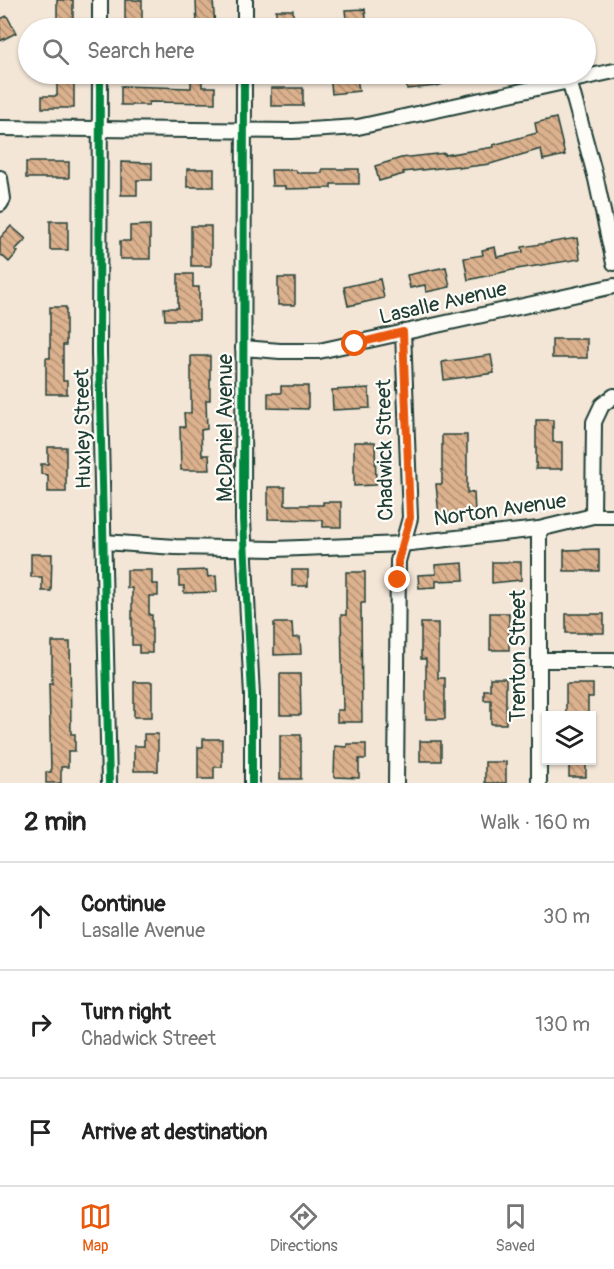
<!DOCTYPE html>
<html lang="en">
<head>
<meta charset="utf-8">
<style>
  body { margin:0; font-family:Pangolin,sans-serif; background:#f6f6f6; color:#222 }
  .controls { position:absolute; right:18px; bottom:18px; display:grid; overflow:hidden; border-radius:0px; box-shadow:0 2px 4px #0004 }
  .controls button { width:54px; height:54px; display:grid; place-items:center; padding:0; border:0; border-bottom:2px solid #e0e0e0; background:#fff; color:#222; font:30px sans-serif }
  .stop { position:absolute; width:18px; height:18px; margin:-14px; border:4px solid #ea580c; border-radius:50%; background:#fff }
  .stop.end { background:#ea580c; border-color:#fff; box-shadow:0 2px 6px #0008 }
  .list { margin:0; padding:0; list-style:none }
  h2 { display:flex; justify-content:space-between; align-items:center; height:78px; margin:0; padding:0 24px; font-size:26px }
  h2 small { font-size:20px; font-weight:400; color:#767676 }
  .list li { display:grid; grid-template-columns:39px 1fr auto; gap:18px; align-items:center; box-sizing:border-box; height:108px; padding:0 24px; border-top:2px solid #e0e0e0 }
  .list b { display:block; font-size:22px; white-space:nowrap }
  .list p { margin:0; font-size:20px; white-space:nowrap; color:#767676 }
  .list em { font-size:20px; font-style:normal; color:#767676 }
  .icon { flex:none; width:33px; height:33px; fill:none; stroke:currentColor; stroke-width:2; stroke-linecap:round; stroke-linejoin:round }
  .map { position:relative; flex:none; width:614px; height:783px; overflow:hidden }
  .search { position:absolute; background:#fff; box-shadow:0 2px 4px #0004; left:18px; right:18px; top:18px; height:66px; display:flex; align-items:center; gap:15px; box-sizing:border-box; padding:0 21px; border-radius:33px; color:#767676; font-size:22px }
  .sheet { height:402px; background:#fff }
  nav { display:flex; justify-content:space-around; align-items:center; box-sizing:border-box; height:84px; border-top:2px solid #e0e0e0; background:#fff; font-size:16px; color:#767676 }
  nav a { display:grid; justify-items:center; gap:3px }
  nav .on { color:#ea580c }
  .map>svg:first-child { display:block }
  .building { fill:url(#building-back-hatch); stroke:#1f3d34; stroke-width:1.5 }
  .lines { fill:none; stroke-linecap:round; stroke-linejoin:round }
  .minor-casing { stroke:#1f3d34; stroke-width:18 }
  .minor { stroke:#fdfcf7; stroke-width:14 }
  .cycleway-casing { stroke:#fdfcf7; stroke-width:11 }
  .cycleway { stroke:#00873e; stroke-width:8 }
  .route { stroke:#ea580c; stroke-width:8 }
  .labels { text-anchor:middle; dominant-baseline:central; stroke-width:4.5; stroke-linejoin:round; paint-order:stroke }
  .street-label { font-size:21px; fill:#1f3d34; stroke:#fdfcf7 }
</style>
</head>
<body>
<div class="map">
<svg width="614" height="783" viewBox="0 0 614 783">
  <defs>
    <pattern id="building-back-hatch" width="6" height="6" patternUnits="userSpaceOnUse" patternTransform="scale(1.5)"><rect width="6" height="6" fill="#dcb18d"/><path d="M-1 5l2 2M0 0l6 6M5-1l2 2" fill="none" stroke="#b29174"/></pattern>
  </defs>
  <rect width="100%" height="100%" fill="#f3e6d7"/>
  <filter id="ink" filterUnits="userSpaceOnUse"><feTurbulence type="fractalNoise" baseFrequency=".0167" numOctaves="2"/><feDisplacementMap in="SourceGraphic" scale="12" xChannelSelector="R" yChannelSelector="G"/><feConvolveMatrix kernelMatrix="1 2 1 2 8 2 1 2 1" color-interpolation-filters="sRGB"/></filter>
  <g filter="url(#ink)">
    <g class="building">
      <rect x="57" y="0" width="16" height="24"/>
      <rect x="125" y="0" width="17" height="23"/>
      <polygon points="196,0 213,0 215,28 197,28"/>
      <polygon points="365,9 367,28 347,28 345,10"/>
      <rect x="276" y="10" width="17" height="18"/>
      <polygon points="7,16 16,33 0,41 0,19"/>
      <polygon points="330,74 345,74 346,78 357,77 359,91 332,94"/>
      <polygon points="405,74 468,74 468,75 437,86 407,89"/>
      <polygon points="191,80 202,80 202,87 215,87 215,103 149,102 149,105 121,105 121,86 191,88"/>
      <polygon points="57,83 74,83 74,108 42,108 42,96 57,96"/>
      <rect x="271" y="88" width="32" height="18"/>
      <polygon points="556,118 565,155 543,160 541,149 490,164 459,168 458,166 403,172 404,174 379,181 375,166 401,158 445,153 445,155 494,147 493,145 537,133 535,123"/>
      <rect x="26" y="162" width="43" height="16"/>
      <polygon points="121,162 152,163 152,180 137,180 137,195 121,195"/>
      <rect x="187" y="169" width="27" height="18"/>
      <polygon points="322,169 359,169 359,184 331,184 331,188 285,189 285,186 272,186 271,170 296,170 297,173 322,173"/>
      <rect x="50" y="221" width="18" height="29"/>
      <polygon points="150,225 150,259 120,259 120,241 130,241 130,226"/>
      <polygon points="11,226 26,239 15,250 18,252 9,262 0,254 0,238"/>
      <rect x="191" y="226" width="20" height="40"/>
      <polygon points="577,238 580,259 517,269 468,280 464,258 483,255 482,250 495,247 497,257 523,252 522,247"/>
      <polygon points="446,267 450,287 426,292 425,285 410,288 407,275"/>
      <polygon points="178,274 193,274 193,287 199,287 199,320 165,320 164,308 178,308"/>
      <rect x="278" y="278" width="17" height="27"/>
      <polygon points="380,279 384,298 348,306 344,287"/>
      <polygon points="50,307 66,307 66,345 63,345 63,381 67,381 67,394 46,394 46,358 50,358"/>
      <rect x="552" y="339" width="35" height="19"/>
      <polygon points="491,355 494,373 444,380 442,362"/>
      <polygon points="191,356 210,356 210,400 206,400 207,429 201,430 202,455 209,455 210,470 181,470 180,427 185,427 184,413 191,413"/>
      <polygon points="281,386 308,386 308,409 268,408 268,393 281,393"/>
      <polygon points="369,388 370,408 333,410 332,390"/>
      <polygon points="536,420 553,420 553,442 562,442 562,469 536,469"/>
      <polygon points="442,435 467,435 467,493 474,492 475,513 439,516 436,484 442,484"/>
      <polygon points="354,442 375,442 376,485 354,486"/>
      <polygon points="48,447 66,447 66,492 48,492 48,475 41,474 41,464 48,464"/>
      <polygon points="268,487 285,487 285,505 323,505 323,502 341,502 341,527 323,527 323,520 268,519"/>
      <polygon points="599,549 599,571 564,571 564,550"/>
      <polygon points="31,554 52,554 51,591 42,591 42,577 31,577"/>
      <polygon points="492,562 521,562 521,580 492,583"/>
      <polygon points="463,563 464,580 436,581 436,587 419,588 418,575 436,574 435,565"/>
      <polygon points="127,570 152,570 152,584 158,584 158,596 149,596 149,615 152,615 152,653 139,653 139,645 132,645 132,588 127,588"/>
      <polygon points="207,570 208,577 216,576 217,592 184,593 184,586 179,586 179,571"/>
      <rect x="292" y="570" width="16" height="16"/>
      <polygon points="346,572 365,572 365,603 361,603 362,722 337,722 337,710 343,710 341,615 346,615"/>
      <rect x="490" y="613" width="19" height="37"/>
      <rect x="566" y="614" width="38" height="19"/>
      <polygon points="274,623 292,623 293,638 300,637 301,654 274,655"/>
      <polygon points="421,623 438,623 438,678 445,678 445,719 426,719 426,659 421,659"/>
      <polygon points="52,642 70,642 71,734 75,734 75,751 68,751 68,767 61,767 61,783 46,783 46,772 51,772 49,684 52,684"/>
      <polygon points="280,674 300,674 301,715 280,715"/>
      <polygon points="490,678 506,678 506,724 491,724 491,700 484,700 484,690 490,690"/>
      <rect x="134" y="682" width="18" height="35"/>
      <polygon points="566,684 593,684 593,697 588,697 588,716 566,716"/>
      <polygon points="144,734 158,734 158,771 134,771 134,746 144,746"/>
      <rect x="280" y="735" width="21" height="44"/>
      <polygon points="203,739 222,739 222,767 214,767 214,779 198,779 198,747 203,747"/>
      <rect x="420" y="741" width="21" height="20"/>
      <polygon points="347,744 366,744 366,759 359,759 359,778 334,777 335,746 347,747"/>
      <rect x="569" y="760" width="17" height="17"/>
      <rect x="485" y="762" width="21" height="21"/>
    </g>
    <g class="lines">
      <defs>
        <g id="minor">
          <polyline points="100,28 100,0"/>
          <polyline points="245,28 245,0"/>
          <polyline points="100,74 99,353 109,783"/>
          <polyline points="244,74 243,520 252,696 252,783"/>
          <polyline points="569,80 596,179 614,263"/>
          <polyline points="0,128 293,131 358,127 614,71"/>
          <polyline points="0,178 3,199 0,204"/>
          <polyline points="243,348 280,351 319,351 614,286"/>
          <polyline points="593,516 594,422 602,405 614,396"/>
          <polyline points="104,542 175,547 275,549 402,544 539,529 593,516 614,516"/>
          <polyline points="540,660 614,660"/>
          <polyline points="396,783 398,561 410,518 403,332"/>
          <polyline points="539,783 539,529"/>
        </g>
      </defs>
      <use href="#minor" class="minor-casing"/>
      <use href="#minor" class="minor"/>
      <defs>
        <g id="cycleway">
          <polyline points="100,74 99,353 109,783"/>
          <polyline points="244,74 243,520 252,696 252,783"/>
        </g>
      </defs>
      <use href="#cycleway" class="cycleway-casing"/>
      <use href="#cycleway" class="cycleway"/>
    </g>
  </g>
  <g class="lines" filter="url(#ink)">
    <polyline class="route" points="355,344 403,332 410,518 398,561 398,580"/>
  </g>
  <g class="labels">
    <g class="street-label">
      <text transform="translate(443 303) rotate(-13)">Lasalle Avenue</text>
      <text transform="translate(225 428) rotate(-90)">McDaniel Avenue</text>
      <text transform="translate(83 429) rotate(-91)">Huxley Street</text>
      <text transform="translate(385 450) rotate(-91)">Chadwick Street</text>
      <text transform="translate(500 510) rotate(-8)">Norton Avenue</text>
      <text transform="translate(518 656) rotate(-90)">Trenton Street</text>
    </g>
  </g>
</svg>
<div class="controls">
<button><svg class="icon" aria-label="layers" viewBox="0 0 24 24"><path d="M12 4l9 5-9 5-9-5zM3 14l9 5 9-5"/></svg></button>
</div>
<div class="stop" style="left:355px;top:344px"></div>
<div class="stop end" style="left:398px;top:580px"></div>
<div class="search"><svg class="icon" aria-label="search" viewBox="0 0 24 24"><circle cx="10" cy="10" r="6"/><path d="M15 15l6 6"/></svg>Search here</div>
</div>
<section class="sheet">
<h2>2 min<small>Walk · 160 m</small></h2>
<ul class="list">
<li><svg class="icon" aria-label="ahead" viewBox="0 0 24 24"><path d="M12 20V5M6 11l6-6 6 6"/></svg><div><b>Continue</b><p>Lasalle Avenue</p></div><em>30 m</em></li>
<li><svg class="icon" aria-label="right" viewBox="0 0 24 24"><path d="M7 20v-9h11M14 6l5 5-5 5"/></svg><div><b>Turn right</b><p>Chadwick Street</p></div><em>130 m</em></li>
<li><svg class="icon" aria-label="arrive" viewBox="0 0 24 24"><path d="M6 21V4h12l-3 4 3 4H6"/></svg><div><b>Arrive at destination</b></div></li>
</ul>
</section>
<nav>
<a class="on"><svg class="icon" aria-label="map" viewBox="0 0 24 24"><path d="M3 6l6-2 6 2 6-2v14l-6 2-6-2-6 2zM9 4v14M15 6v14"/></svg>Map</a>
<a><svg class="icon" aria-label="directions" viewBox="0 0 24 24"><path d="M12 3l9 9-9 9-9-9zM9 14v-3h6M13 9l2 2-2 2"/></svg>Directions</a>
<a><svg class="icon" aria-label="saved" viewBox="0 0 24 24"><path d="M7 4h10v16l-5-4-5 4z"/></svg>Saved</a>
</nav>
</body>
</html>
